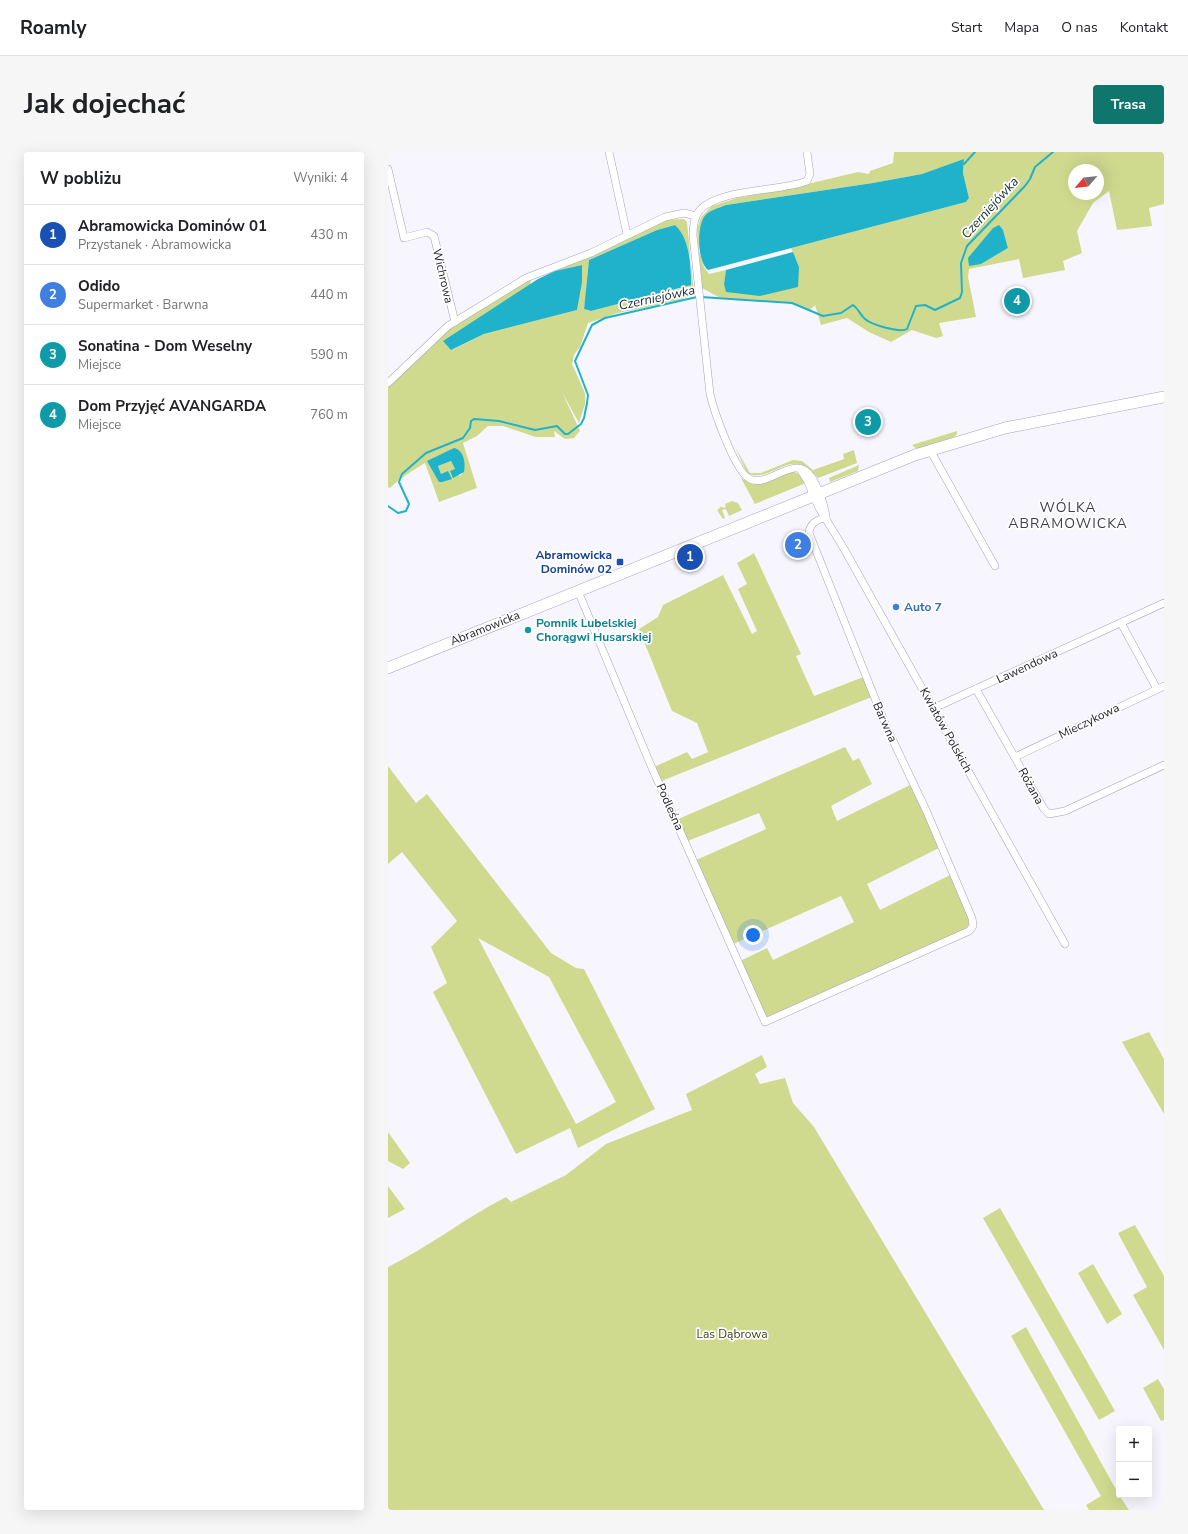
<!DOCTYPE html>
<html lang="pl">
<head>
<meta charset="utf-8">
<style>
  body { margin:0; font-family:"Nunito Sans",sans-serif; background:#f6f6f6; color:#202124 }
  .controls { position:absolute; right:12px; bottom:12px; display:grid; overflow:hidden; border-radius:4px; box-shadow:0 4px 16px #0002 }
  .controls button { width:36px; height:36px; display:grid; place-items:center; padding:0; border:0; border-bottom:1px solid #e0e0e0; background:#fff; color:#202124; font:20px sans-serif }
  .compass { position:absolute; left:680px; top:12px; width:36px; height:36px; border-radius:50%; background:#fff; box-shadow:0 4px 16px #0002; rotate:242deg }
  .you { position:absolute; left:365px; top:783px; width:14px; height:14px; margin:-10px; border:3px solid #fff; border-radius:50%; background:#1a73e8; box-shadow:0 0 0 6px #1a73e833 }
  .badge { display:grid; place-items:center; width:26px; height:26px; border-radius:50%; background:#0f766e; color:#fff; font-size:13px; font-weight:700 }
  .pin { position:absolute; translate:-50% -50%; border:2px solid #fff; box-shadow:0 1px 4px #0006 }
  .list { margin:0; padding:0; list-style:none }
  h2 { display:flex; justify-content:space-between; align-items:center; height:52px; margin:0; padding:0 16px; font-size:17px }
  h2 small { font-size:13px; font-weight:400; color:#757577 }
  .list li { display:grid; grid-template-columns:26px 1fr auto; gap:12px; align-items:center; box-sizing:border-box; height:60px; padding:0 16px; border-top:1px solid #e0e0e0 }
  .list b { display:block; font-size:15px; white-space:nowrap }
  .list p { margin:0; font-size:13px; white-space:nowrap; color:#757577 }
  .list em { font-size:13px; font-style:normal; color:#757577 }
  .map { position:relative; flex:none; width:776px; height:1358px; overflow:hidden; border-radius:4px }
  header { display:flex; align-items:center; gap:24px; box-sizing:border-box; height:56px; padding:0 20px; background:#fff; border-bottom:1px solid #e0e0e0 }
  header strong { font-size:19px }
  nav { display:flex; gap:22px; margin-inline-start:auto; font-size:14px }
  .intro { display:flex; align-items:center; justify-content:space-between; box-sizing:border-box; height:96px; padding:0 24px }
  h1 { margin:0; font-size:28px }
  .button { padding:10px 18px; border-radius:4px; background:#0f766e; color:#fff; font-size:14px; font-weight:700 }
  main { display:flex; gap:24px; padding:0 24px }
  aside { flex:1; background:#fff; border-radius:4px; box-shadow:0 4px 16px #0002 }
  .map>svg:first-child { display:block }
  .green { fill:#cfda8f; fill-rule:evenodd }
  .water { fill:#20b2ca }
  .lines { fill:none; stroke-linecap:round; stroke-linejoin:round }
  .stream { stroke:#20b2ca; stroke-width:2 }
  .minor-casing { stroke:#a5a1c2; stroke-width:8 }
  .primary-casing { stroke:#a5a1c2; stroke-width:12 }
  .minor { stroke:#fff; stroke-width:7 }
  .primary { stroke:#fff; stroke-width:11 }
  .transit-dot { fill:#1a4fb4; stroke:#fff; stroke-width:1.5 }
  .shop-dot { fill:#3f7fe0; stroke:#fff; stroke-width:1.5 }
  .culture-dot { fill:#0f9aa8; stroke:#fff; stroke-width:1.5 }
  .labels { text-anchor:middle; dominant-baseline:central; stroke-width:3.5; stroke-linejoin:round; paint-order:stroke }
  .street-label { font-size:12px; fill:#1f1d2a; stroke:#fff }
  .transit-label { font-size:12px; font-weight:bold; fill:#164399; stroke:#fff; text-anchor:end }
  .shop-label { font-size:12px; font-weight:bold; fill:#366cbe; stroke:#fff; text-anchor:start }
  .culture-label { font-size:12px; font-weight:bold; fill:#0d838f; stroke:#fff; text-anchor:start }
  .park-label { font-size:12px; fill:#3d421b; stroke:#fff }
  .water-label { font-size:13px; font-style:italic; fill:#182e33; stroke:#fff }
  .quarter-label { font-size:14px; letter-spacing:1px; fill:#3f3a56; stroke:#fff }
</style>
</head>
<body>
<header>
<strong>Roamly</strong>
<nav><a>Start</a><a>Mapa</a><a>O nas</a><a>Kontakt</a></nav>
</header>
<div class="intro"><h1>Jak dojechać</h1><a class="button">Trasa</a></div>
<main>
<aside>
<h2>W pobliżu<small>Wyniki: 4</small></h2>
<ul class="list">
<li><span class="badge" style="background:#1a4fb4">1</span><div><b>Abramowicka Dominów 01</b><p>Przystanek · Abramowicka</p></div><em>430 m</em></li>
<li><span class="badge" style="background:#3f7fe0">2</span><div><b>Odido</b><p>Supermarket · Barwna</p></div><em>440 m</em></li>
<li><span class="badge" style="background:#0f9aa8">3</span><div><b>Sonatina - Dom Weselny</b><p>Miejsce</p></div><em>590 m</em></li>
<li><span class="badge" style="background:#0f9aa8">4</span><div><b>Dom Przyjęć AVANGARDA</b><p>Miejsce</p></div><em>760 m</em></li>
</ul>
</aside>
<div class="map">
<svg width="776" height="1358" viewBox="0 0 776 1358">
  <rect width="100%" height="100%" fill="#f7f6fe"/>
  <g class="green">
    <path d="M 506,0 L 776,0 L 776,52 L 761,56 L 764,74 L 729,78 L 721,39 L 705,51 L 689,79 L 694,101 L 675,109 L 677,118 L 635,126 L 631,107 L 581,117 L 580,125 L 588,165 L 551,171 L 555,184 L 548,186 L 524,178 L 503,190 L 481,180 L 459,166 L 433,173 L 427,153 L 421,159 L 404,151 L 334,147 L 314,136 L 309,77 L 313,65 L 324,54 L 349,46 L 394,38 L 470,20 L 481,22 L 482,19 L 505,11 ZM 576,8 L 575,21 L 581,46 L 578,50 L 403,96 L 411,115 L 336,132 L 338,118 L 321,122 L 316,115 L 311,98 L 325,58 L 338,53 L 485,31 L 534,22 ZM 686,18 L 710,18 L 710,42 L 686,42 ZM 615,78 L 620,96 L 593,112 Z"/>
    <path d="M 296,67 L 299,70 L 306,142 L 292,148 L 230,161 L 200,171 L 192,195 L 186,203 L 184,212 L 197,241 L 197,252 L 191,271 L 174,240 L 192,279 L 186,286 L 177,287 L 166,279 L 167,285 L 148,285 L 115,274 L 100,274 L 89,284 L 75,291 L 89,336 L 51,350 L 37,311 C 24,319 12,326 2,336 L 0,335 L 0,234 L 58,179 L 144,126 L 142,133 L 64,198 L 96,182 L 189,158 L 194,113 L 167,119 L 167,116 L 278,68 ZM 287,73 C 297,83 304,105 303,120 C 303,125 299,131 297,135 L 203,159 L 196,157 L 201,108 L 269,78 ZM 72,300 C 75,309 80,317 72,324 L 67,317 L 63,309 L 50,314 L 53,322 L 40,309 Z"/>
    <polygon points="569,279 569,282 566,285 529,297 524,293"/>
    <path d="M 347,295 L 362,321 L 373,321 L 405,308 L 414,309 L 425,318 L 456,307 L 455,302 L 466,298 L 469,311 L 430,326 C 427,323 423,317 417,314 C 397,304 379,331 359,321 Z"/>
    <polygon points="471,313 470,319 442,330 441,326"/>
    <path d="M 406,320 L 413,323 L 418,331 L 367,352 L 353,326 C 375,341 385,320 406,320 Z"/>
    <polygon points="344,349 350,351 354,358 341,364 338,357 334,358 337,366 335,367 329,358 333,355 332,354 336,356 338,354 337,352"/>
    <polygon points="366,401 413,502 408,504 426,544 478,524 486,544 271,630 264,616 299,600 304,607 320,600 309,571 284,559 251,477 270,465 275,453 335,423 364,482 369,479 350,437 359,432 349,411"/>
    <polygon points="457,595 465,609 471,606 484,632 443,654 449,669 526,631 553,695 479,732 492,758 564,722 585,774 377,870 350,810 379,796 385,808 466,770 453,744 343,793 306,709 378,677 371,661 297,690 288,668"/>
    <path d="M 0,614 L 28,651 L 39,642 L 163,801 L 188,816 L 196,817 L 267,957 L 190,996 L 182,976 L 128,1002 L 45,840 L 59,831 L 43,795 L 69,769 L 14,700 L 0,712 ZM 90,786 L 161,825 L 228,950 L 188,972 Z"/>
    <polygon points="761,880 776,907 776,962 734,890"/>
    <path d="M 374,903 L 379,915 L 367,922 L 372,932 L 397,926 L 405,951 L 426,975 L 656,1358 L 0,1358 L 0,1115 C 41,1095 77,1066 118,1045 L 123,1050 L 178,1023 L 218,992 L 304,958 L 298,942 Z"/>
    <polygon points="0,980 22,1011 15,1017 0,1009"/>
    <polygon points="0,1034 17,1057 0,1066"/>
    <polygon points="612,1056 727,1259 711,1268 595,1066"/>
    <polygon points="747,1073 776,1124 776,1198 745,1143 759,1135 730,1081"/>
    <polygon points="705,1112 734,1162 719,1172 690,1121"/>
    <polygon points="638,1175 731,1343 741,1358 701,1358 698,1353 713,1344 623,1184"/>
    <polygon points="770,1227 776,1237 776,1268 773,1269 755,1236"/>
  </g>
  <g class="water">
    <path d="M 576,7 L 575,21 L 581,46 L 578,50 L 320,118 C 309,109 309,76 316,65 C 321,58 331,56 338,53 L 485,31 L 534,22 Z"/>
    <path d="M 287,73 C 302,87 303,113 303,133 L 203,159 L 196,157 L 201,108 L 269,78 Z"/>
    <polygon points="611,73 615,78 620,96 593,112 581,114 580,106 605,76"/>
    <polygon points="405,100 411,115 410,135 372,144 338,140 336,132 338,118"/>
    <polygon points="194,113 194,130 189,158 96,182 63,198 55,189 150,127 167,119"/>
    <path d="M 66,296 C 76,298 78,312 76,320 L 65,326 L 62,319 L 67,317 L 63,309 L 50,314 L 53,322 L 60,319 L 64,327 L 54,330 L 51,330 L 39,309 Z"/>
  </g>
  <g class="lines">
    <g class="stream">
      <polyline points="576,12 587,0"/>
      <path d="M 313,145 L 404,151 L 435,164 L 453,161 L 465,153 C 471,157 472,163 477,167 C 484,173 512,181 519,177 L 528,154 L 537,153 L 547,158 L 572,146 L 574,140 L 573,111 L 579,94 L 637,34 L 642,27 L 647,15 L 665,0"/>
      <polyline points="0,354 10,361 18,359 21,352 11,330 14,322 38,301 75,286 82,276 83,269 86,267 111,269 147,278 169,274 177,282 180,282 193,272 196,266 199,251 200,243 187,209 204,173 217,166 309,145"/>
    </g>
    <defs>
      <g id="minor">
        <polyline points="221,0 239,82"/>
        <path d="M 419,0 L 422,22 L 419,29 C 392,40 330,36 311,59 C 306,66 305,74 305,83 L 322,242 C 326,259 347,320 362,327 C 384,337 410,293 428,333 C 433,343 436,353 438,364"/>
        <polyline points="0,17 16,86 39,80 46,84 67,170"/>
        <polyline points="0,231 60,174 138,126 203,101 277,65 296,61 308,64"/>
        <polyline points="542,298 607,414"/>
        <polyline points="412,317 419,328 431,356 455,395 677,792"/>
        <path d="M 190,439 L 264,616 L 377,870 L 581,779 L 585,774 L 584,766 L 538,658 L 498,574 L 421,381 C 422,371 429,368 438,365"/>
        <polyline points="733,471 769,537"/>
        <polyline points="588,537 656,657 661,662 677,659 776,613"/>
        <polyline points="546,556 776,451"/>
        <polyline points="627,605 776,534"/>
      </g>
      <polyline id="primary" points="0,516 527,303 617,276 776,245"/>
    </defs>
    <use href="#minor" class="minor-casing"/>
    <use href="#primary" class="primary-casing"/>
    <use href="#minor" class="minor"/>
    <use href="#primary" class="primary"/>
  </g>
  <rect class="transit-dot" x="228" y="406" width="8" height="8" rx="2"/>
  <circle class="shop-dot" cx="508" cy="455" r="4"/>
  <circle class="culture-dot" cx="140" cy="478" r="4"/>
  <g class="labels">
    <g class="street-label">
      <text transform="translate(55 124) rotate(77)">Wichrowa</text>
      <text transform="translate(97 476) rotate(-22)">Abramowicka</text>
      <text transform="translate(639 514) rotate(-25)">Lawendowa</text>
      <text transform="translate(701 569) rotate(-26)">Mieczykowa</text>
      <text transform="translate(497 570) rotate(66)">Barwna</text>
      <text transform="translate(558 578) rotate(61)">Kwiatów Polskich</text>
      <text transform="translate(643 634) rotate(61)">Różana</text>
      <text transform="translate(282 655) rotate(66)">Podleśna</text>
    </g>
    <g class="transit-label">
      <text x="224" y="403">Abramowicka<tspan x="224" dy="14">Dominów 02</tspan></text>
    </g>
    <g class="shop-label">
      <text x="516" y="455">Auto 7</text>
    </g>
    <g class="culture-label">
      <text x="148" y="471">Pomnik Lubelskiej<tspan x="148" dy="14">Chorągwi Husarskiej</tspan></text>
    </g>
    <g class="park-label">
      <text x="344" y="1182">Las Dąbrowa</text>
    </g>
    <g class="water-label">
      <text transform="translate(602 56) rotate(-48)">Czerniejówka</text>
      <text transform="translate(269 146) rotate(-12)">Czerniejówka</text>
    </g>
    <g class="quarter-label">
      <text x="680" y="355">WÓLKA<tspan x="680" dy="16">ABRAMOWICKA</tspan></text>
    </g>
  </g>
</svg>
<div class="controls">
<button>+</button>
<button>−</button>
</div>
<svg class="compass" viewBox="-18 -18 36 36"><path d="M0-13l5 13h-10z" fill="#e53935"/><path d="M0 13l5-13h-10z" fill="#757577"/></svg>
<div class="you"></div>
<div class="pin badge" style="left:302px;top:405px;background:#1a4fb4">1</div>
<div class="pin badge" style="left:410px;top:393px;background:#3f7fe0">2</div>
<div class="pin badge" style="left:480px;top:270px;background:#0f9aa8">3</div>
<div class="pin badge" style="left:629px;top:149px;background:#0f9aa8">4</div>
</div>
</main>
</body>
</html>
